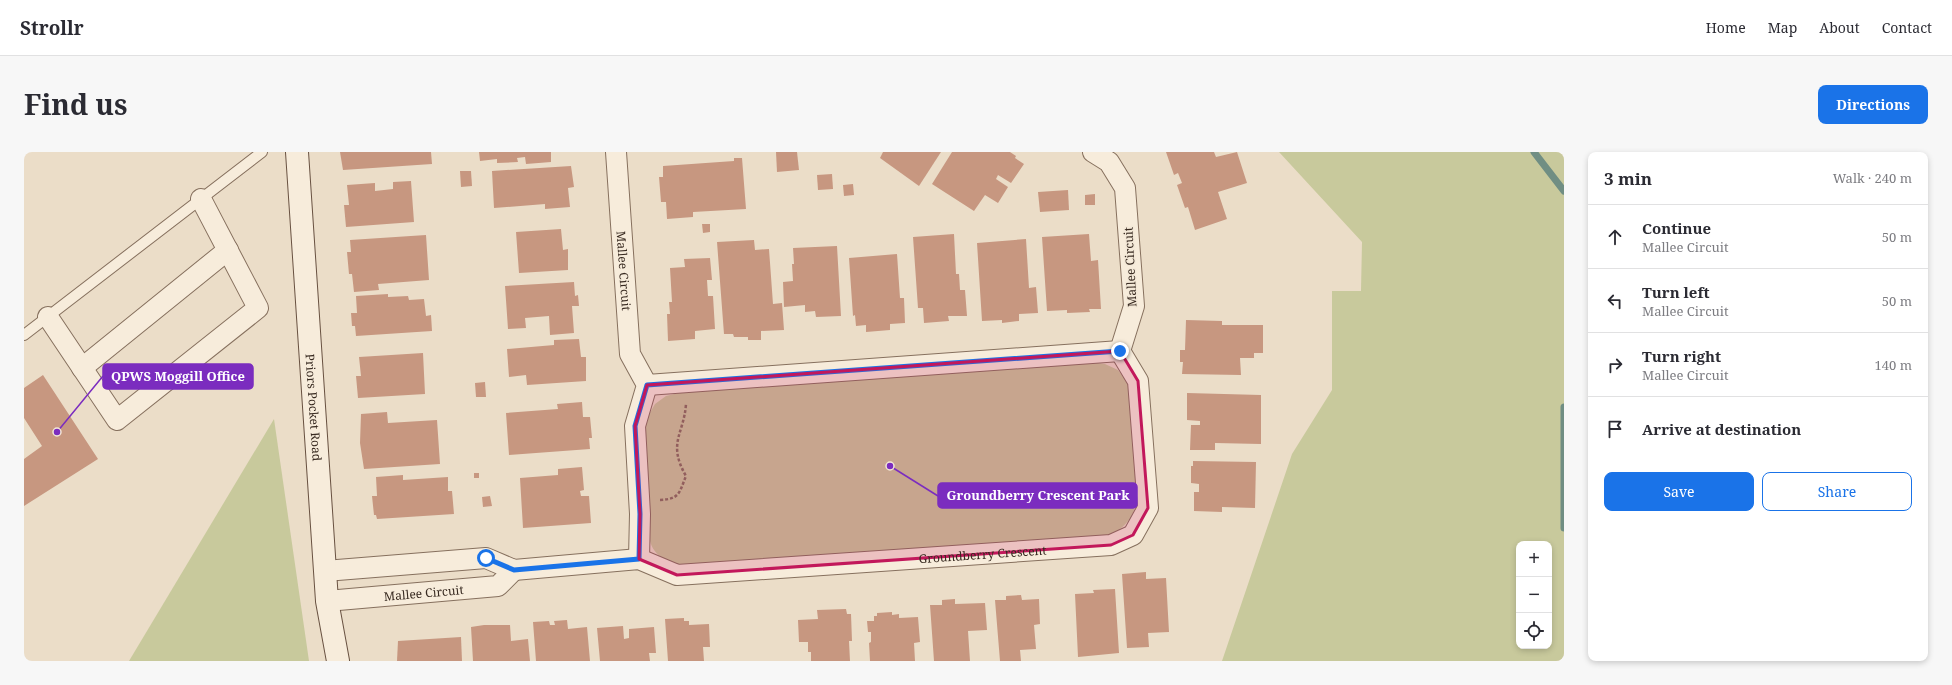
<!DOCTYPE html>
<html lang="en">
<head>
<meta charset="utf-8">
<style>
  body { margin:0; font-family:"Noto Serif",serif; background:#f7f7f7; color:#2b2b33 }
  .controls { position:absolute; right:12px; bottom:12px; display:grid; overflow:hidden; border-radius:8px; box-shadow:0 2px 6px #0003 }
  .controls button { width:36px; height:36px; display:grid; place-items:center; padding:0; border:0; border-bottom:1px solid #e1e1e2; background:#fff; color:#2b2b33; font:20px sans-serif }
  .stop { position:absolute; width:12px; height:12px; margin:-9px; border:3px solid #1a73e8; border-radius:50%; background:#fff }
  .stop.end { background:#1a73e8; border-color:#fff; box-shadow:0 1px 4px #0008 }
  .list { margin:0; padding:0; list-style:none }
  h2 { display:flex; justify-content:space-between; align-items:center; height:52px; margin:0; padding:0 16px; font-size:17px }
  h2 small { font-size:13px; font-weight:400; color:#7c7c81 }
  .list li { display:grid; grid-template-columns:26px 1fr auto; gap:12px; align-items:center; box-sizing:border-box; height:64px; padding:0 16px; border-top:1px solid #e1e1e2 }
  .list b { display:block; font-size:15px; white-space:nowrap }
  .list p { margin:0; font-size:13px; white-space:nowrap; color:#7c7c81 }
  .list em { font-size:13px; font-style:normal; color:#7c7c81 }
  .actions { display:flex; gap:8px; padding:12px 16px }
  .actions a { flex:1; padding:9px 0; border:1px solid #1a73e8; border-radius:8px; text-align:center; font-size:14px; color:#1a73e8 }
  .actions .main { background:#1a73e8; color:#fff }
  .icon { flex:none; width:22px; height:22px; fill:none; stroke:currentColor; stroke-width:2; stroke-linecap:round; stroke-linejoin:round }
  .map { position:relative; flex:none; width:1540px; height:509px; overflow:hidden; border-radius:8px }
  header { display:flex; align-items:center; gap:24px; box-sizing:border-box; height:56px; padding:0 20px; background:#fff; border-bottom:1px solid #e1e1e2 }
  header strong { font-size:19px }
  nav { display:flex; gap:22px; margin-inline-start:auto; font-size:14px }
  .intro { display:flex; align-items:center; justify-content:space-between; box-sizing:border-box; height:96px; padding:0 24px }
  h1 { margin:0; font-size:28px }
  .button { padding:10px 18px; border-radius:8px; background:#1a73e8; color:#fff; font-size:14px; font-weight:700 }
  main { display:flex; gap:24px; padding:0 24px }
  aside { flex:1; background:#fff; border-radius:8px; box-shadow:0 2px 6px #0003 }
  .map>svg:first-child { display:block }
  .green { fill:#c8c99c; fill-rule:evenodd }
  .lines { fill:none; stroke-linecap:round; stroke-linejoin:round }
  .stream { stroke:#708e83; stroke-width:7 }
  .building { fill:#c79780 }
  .lane-casing { stroke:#86705e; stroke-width:12 }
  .street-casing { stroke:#86705e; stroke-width:22 }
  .secondary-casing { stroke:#685141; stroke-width:24 }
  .path { stroke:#86705e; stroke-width:2.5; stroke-dasharray:3 2; stroke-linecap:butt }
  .lane { stroke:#f7ecdb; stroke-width:10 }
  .street { stroke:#f7ecdb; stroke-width:20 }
  .secondary { stroke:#f7ecdb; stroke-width:22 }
  .route { stroke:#1a73e8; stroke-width:5 }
  .marked { fill:#c2185b; fill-opacity:0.2; stroke:#c2185b; stroke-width:3; stroke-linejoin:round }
  .labels { text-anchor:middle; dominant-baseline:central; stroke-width:3; stroke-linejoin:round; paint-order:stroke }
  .street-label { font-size:12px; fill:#382a21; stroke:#f3e8d7 }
  .leader { fill:none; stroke:#7b2cbf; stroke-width:1.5 }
  .callout-dot { fill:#7b2cbf; stroke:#f3e8d7; stroke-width:1.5 }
  .callout { fill:#7b2cbf; stroke:#7b2cbf; stroke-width:1.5 }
  .callout-label { font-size:13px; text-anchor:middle; font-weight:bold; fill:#fff }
</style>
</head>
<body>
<header>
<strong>Strollr</strong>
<nav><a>Home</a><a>Map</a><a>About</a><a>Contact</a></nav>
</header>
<div class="intro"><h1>Find us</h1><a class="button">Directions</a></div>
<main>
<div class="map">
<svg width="1540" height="509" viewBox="0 0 1540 509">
  <rect width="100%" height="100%" fill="#ebddc8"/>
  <g class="green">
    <path d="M 1255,0 L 1540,0 L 1540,509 L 1198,509 L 1268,302 L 1308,238 L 1308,139 L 1337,139 L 1338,90 ZM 1495,392 L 1525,392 L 1525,494 L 1495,494 Z"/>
    <path d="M 1074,211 L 1081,212 L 1094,218 L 1105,233 L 1113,342 C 1113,361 1103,375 1086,383 L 654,414 C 638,406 627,402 625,383 L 620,280 L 624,264 L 631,252 L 642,244 L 663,239 Z"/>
    <polygon points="250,267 285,509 105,509"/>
  </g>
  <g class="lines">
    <g class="stream">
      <polyline points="1510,0 1540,39"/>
      <polyline points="1540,255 1540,376"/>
    </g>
  </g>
  <g class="building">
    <polygon points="316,0 407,0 408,12 319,18"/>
    <polygon points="455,0 527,0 527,10 502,12 501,5 493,6 494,10 473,11 473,7 456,9"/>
    <polygon points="752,0 773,0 775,18 753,20"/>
    <polygon points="859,0 917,0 895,34 856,6"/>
    <polygon points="928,0 986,0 992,4 991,6 1000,12 987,31 974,23 972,27 984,35 974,51 961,43 950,59 908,32"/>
    <polygon points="1142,0 1190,0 1192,5 1213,0 1223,31 1194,40 1203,67 1171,78 1164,55 1161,56 1153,33 1158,31 1154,21 1150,23"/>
    <polygon points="710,6 718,6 722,57 669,60 669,65 643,67 642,50 637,50 635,25 639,25 639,14 710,9"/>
    <polygon points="547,14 550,35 544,36 546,55 521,57 521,52 470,56 468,19"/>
    <polygon points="436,19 447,19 448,34 437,35"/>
    <polygon points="808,22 809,37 794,38 793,23"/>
    <polygon points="387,29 390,70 322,75 320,53 325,53 323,33 351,31 351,39 369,37 369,30"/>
    <polygon points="829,32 830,43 820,44 819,33"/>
    <polygon points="1044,38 1045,58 1016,60 1014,40"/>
    <polygon points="1071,42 1071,53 1061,53 1061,43"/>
    <polygon points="678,72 686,72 686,80 679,81"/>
    <polygon points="537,77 539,98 544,97 544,118 495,121 492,80"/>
    <polygon points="930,82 932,122 935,122 936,138 941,138 943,164 924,164 925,169 900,171 899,156 894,156 889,85"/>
    <polygon points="1065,82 1067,109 1074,108 1077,157 1065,157 1066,160 1043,161 1043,158 1023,159 1018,85"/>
    <polygon points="402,83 405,128 354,132 355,138 330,140 328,122 325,122 323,100 327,100 326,88"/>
    <polygon points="1002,87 1005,136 1012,135 1014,161 995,162 995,169 978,171 978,168 958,169 953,91"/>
    <polygon points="730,88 731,98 745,97 749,152 758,151 760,178 737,179 737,188 724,188 724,185 710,185 709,182 700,182 693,90"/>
    <polygon points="813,94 817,164 792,165 791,159 781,160 781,153 760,155 759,130 769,129 768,112 770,112 769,96"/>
    <polygon points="873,102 876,146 880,146 881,171 866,172 866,178 842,180 842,173 832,174 831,163 829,164 825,106"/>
    <polygon points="686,106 688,128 683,128 684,144 689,144 691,177 671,179 671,187 644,189 643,162 646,162 645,150 648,150 646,116 661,115 660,107"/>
    <polygon points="550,130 551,144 554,143 555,154 548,154 550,181 526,183 525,164 501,166 502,176 484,177 481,134"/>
    <polygon points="364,142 364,145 384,144 385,148 400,147 402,164 407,163 408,179 332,184 331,174 328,174 327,161 333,161 332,144"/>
    <polygon points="1162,168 1198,169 1198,173 1239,173 1239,201 1230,201 1230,206 1216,206 1217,223 1158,222 1159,210 1156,210 1156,198 1161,198"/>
    <polygon points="555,187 557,205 562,205 562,229 503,233 502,223 485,225 483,197 530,193 530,188"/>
    <polygon points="399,201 401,242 334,246 332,224 337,224 335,205"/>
    <polygon points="19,223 74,307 0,354 0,307 18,294 0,266 0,236"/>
    <polygon points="461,230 462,245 452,245 451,231"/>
    <polygon points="1163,241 1237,243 1237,292 1191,291 1191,298 1166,298 1167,273 1176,273 1176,269 1163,268"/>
    <polygon points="558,250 559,265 566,265 568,286 565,286 566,297 485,303 482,261 534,257 533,252"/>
    <polygon points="363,260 364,271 413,268 416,312 340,317 336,291 337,262"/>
    <polygon points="1169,309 1232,310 1231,356 1198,355 1198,360 1170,359 1170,340 1175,340 1175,332 1167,331 1167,314 1169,314"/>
    <polygon points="558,315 560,338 556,339 557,344 565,344 567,371 499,376 496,326 534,323 534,317"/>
    <rect x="450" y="321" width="5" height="5"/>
    <polygon points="379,323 379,328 424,325 424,339 428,339 430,362 353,367 352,363 350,363 348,344 353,344 352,325"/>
    <polygon points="466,344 468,354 459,355 458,345"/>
    <polygon points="1122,420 1122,427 1142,426 1145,480 1124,481 1125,495 1103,496 1098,422"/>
    <polygon points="1091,437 1095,501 1054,505 1051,442 1070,441 1069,438"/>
    <polygon points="997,443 998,448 1015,447 1016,472 1010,473 1012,497 996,498 997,509 976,509 971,448 982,448 982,444"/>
    <polygon points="931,447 931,452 961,451 963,478 944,479 946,509 910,509 906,453 918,453 918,448"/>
    <polygon points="822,457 823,462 827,462 828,489 825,489 826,509 787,509 787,500 784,500 784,490 775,490 774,468 794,467 793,458"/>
    <polygon points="868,460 868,463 875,462 875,466 894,465 896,490 890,491 891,509 846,509 845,491 847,490 847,480 844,480 843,469 850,469 850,464 853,464 853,461"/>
    <polygon points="660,466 660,469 665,469 665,473 685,472 686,495 679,495 680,509 644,509 641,467"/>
    <polygon points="543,468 544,477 563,475 566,509 512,509 509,470 525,469 526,473 531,473 530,469"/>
    <polygon points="460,473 486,473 487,489 504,487 506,509 449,509 447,475"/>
    <polygon points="599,474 600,487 605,486 605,477 630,475 632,501 625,501 626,509 576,509 573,476"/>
    <polygon points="437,485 438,509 373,509 374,489"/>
  </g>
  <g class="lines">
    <defs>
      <polyline id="lane" points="0,183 238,0"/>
      <g id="street">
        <path id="s1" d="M 592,0 L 606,202 L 623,233 L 611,274 L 616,362 L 615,407"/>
        <polyline points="1069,0 1085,10 1101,36 1110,154 1096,199"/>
        <polyline points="24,165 93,268 234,156 177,47"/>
        <polyline points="58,216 204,98"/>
        <polyline points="623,233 1096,199"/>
        <path id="s2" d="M 301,419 L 462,406 L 490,418 L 615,407 L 653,423 L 1087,393 L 1109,383 L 1124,356 L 1114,229 L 1096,199"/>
        <path id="s3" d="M 303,449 L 474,434 L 490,418"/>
      </g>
      <g id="secondary">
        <path id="s4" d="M 273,0 L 301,419 L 303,449 L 314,509"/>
      </g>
    </defs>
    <use href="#lane" class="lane-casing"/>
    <use href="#street" class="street-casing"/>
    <use href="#secondary" class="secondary-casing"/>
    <path class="path" d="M 636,348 C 656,347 655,341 662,324 C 643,291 660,282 662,252"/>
    <use href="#lane" class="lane"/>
    <use href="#street" class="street"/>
    <use href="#secondary" class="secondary"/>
  </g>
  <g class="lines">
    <polyline class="route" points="462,406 490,418 615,407 616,362 611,274 623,233 1096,199"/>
  </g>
  <path class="marked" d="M 1096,199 L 1114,229 L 1124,356 L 1109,383 L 1087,393 L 653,423 L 615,407 L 616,362 L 611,274 L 623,233 Z"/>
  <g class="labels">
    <g class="street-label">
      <text transform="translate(1106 115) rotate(-93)">Mallee Circuit</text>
      <text stroke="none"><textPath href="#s1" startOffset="119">Mallee Circuit</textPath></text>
      <text stroke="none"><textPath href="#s4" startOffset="256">Priors Pocket Road</textPath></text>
      <text stroke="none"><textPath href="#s2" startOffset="665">Groundberry Crescent</textPath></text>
      <text stroke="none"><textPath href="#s3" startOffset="97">Mallee Circuit</textPath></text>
    </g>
  </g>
  <path class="leader" d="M33 280L79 224M866 314L914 344"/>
  <g class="callout-dot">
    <circle cx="33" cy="280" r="4"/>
    <circle cx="866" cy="314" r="4"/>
  </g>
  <g class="callout">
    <rect x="79" y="212" width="150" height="25" rx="4"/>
    <rect x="914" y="331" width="199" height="25" rx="4"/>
  </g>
  <g class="callout-label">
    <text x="154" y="229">QPWS Moggill Office</text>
    <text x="1014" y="348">Groundberry Crescent Park</text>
  </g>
</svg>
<div class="controls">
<button>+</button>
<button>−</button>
<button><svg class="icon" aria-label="locate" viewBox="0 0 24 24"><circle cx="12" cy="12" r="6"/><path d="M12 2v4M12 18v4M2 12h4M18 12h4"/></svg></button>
</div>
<div class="stop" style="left:462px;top:406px"></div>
<div class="stop end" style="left:1096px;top:199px"></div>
</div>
<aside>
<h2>3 min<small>Walk · 240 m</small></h2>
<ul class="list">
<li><svg class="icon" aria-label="ahead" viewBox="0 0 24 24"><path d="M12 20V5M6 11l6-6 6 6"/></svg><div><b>Continue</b><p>Mallee Circuit</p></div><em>50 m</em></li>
<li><svg class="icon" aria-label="left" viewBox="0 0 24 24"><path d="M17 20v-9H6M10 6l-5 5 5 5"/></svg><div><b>Turn left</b><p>Mallee Circuit</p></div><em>50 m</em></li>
<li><svg class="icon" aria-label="right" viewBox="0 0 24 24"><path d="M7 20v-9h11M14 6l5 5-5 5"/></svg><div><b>Turn right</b><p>Mallee Circuit</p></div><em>140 m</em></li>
<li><svg class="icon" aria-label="arrive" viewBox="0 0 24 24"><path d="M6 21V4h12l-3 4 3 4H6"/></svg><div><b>Arrive at destination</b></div></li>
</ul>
<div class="actions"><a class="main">Save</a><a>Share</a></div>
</aside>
</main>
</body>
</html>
